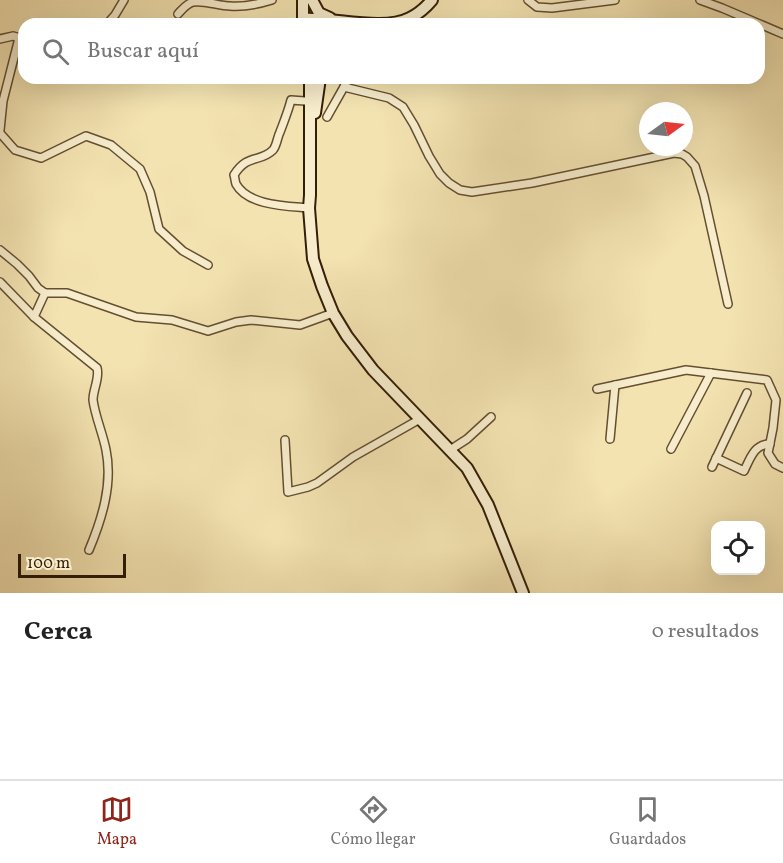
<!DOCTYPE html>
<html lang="es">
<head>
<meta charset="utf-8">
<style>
  body { margin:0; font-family:Vollkorn,serif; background:#f2f2f2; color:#222 }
  .controls { position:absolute; right:18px; bottom:18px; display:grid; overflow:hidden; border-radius:12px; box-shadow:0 6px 24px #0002 }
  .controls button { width:54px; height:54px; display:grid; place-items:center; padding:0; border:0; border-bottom:2px solid #e0e0e0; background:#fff; color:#222; font:30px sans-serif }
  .compass { position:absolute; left:639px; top:102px; width:54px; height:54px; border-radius:50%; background:#fff; box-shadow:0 6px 24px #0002; rotate:75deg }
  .scale { position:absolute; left:18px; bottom:15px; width:108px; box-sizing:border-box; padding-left:6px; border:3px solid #341e06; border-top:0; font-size:16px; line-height:21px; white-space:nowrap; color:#341e06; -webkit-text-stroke:4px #f7edcc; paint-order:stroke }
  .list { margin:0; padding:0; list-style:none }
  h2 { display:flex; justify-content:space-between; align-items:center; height:78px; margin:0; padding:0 24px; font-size:26px }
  h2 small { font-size:20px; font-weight:400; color:#767676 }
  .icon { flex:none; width:33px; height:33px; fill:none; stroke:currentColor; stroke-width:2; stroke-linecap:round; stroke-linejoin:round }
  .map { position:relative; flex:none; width:783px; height:593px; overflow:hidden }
  .search { position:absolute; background:#fff; box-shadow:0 6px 24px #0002; left:18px; right:18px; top:18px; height:66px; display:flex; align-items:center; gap:15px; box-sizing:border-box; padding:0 21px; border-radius:18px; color:#767676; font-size:22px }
  .sheet { height:186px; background:#fff }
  nav { display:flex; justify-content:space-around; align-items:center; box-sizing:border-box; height:84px; border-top:2px solid #e0e0e0; background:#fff; font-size:16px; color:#767676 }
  nav a { display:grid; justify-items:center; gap:3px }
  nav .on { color:#8f2418 }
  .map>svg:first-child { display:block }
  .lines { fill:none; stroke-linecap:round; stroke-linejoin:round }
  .minor-casing { stroke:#644f31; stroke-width:10 }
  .secondary-casing { stroke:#341e06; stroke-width:14 }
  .minor { stroke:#f7edcc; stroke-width:7 }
  .secondary { stroke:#f7edcc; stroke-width:10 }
</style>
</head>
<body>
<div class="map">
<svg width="783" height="593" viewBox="0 0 783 593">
  <rect width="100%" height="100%" fill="#f3e3b1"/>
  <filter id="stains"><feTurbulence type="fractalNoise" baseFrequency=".00333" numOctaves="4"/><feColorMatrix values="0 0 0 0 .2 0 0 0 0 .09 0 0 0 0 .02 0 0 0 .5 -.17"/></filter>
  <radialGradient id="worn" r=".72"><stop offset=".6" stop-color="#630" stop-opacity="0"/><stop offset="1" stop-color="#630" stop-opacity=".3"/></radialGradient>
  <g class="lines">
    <defs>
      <g id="minor">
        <polyline points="528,0 537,7 552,8 615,0"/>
        <polyline points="700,0 722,8 783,34"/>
        <path d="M 178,14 C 182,10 186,4 193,2 C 204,0 219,6 230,6 C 244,7 259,4 272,0"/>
        <polyline points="107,24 115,15 124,0"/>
        <polyline points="0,39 13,36 24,39"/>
        <polyline points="344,87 389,98 403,107 414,125 429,156 440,174 449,183 460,190 472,192 532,183 674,153 682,154 687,157 695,166 704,196 728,304"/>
        <path d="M 305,101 L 291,100 C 288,112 284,121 280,132 C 277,138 277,145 273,150 C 260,163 248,153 234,175 C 235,178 235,181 236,184 C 248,206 288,206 309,208"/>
        <polyline points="327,117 349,78"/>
        <polyline points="0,130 3,101 19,38"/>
        <polyline points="0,133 15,150 41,158 86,136 111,145 140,169 150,192 159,229 183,251 208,265"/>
        <polyline points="0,250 17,264 29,276 38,288 45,293 67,293 136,317 172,320 208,331 236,322 251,320 300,325 333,313"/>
        <path d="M 0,282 L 34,317 L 97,368 C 100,378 93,389 93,400 C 95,416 103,434 106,450 C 113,484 102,519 89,550"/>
        <polyline points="34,317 45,293"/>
        <polyline points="597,389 686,370 767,380 776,400 773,428 768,453 775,464 783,468"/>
        <polyline points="610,439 615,385"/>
        <polyline points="285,440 288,492 308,487 317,483 353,457 420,419"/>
        <polyline points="671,449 711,373"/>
        <polyline points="450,450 467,439 491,417"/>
        <path d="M 716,458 L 744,471 C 750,459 754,444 770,444"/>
        <polyline points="712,467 747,393"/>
      </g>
      <g id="secondary">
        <polyline points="312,0 319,13 330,18"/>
        <path d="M 303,19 C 333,17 383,32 410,18 C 418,14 427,6 432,0"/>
        <polyline points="303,24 303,0"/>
        <polyline points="310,78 310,195 309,208 313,259 322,286 333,313 347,336 373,370 467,468 488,505 523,593"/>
        <polyline points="315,113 320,78"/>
      </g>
    </defs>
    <use href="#minor" class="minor-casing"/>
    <use href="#secondary" class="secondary-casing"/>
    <use href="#minor" class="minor"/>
    <use href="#secondary" class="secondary"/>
  </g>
  <rect width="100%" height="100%" filter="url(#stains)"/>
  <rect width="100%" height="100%" fill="url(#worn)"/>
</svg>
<div class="controls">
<button><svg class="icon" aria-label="locate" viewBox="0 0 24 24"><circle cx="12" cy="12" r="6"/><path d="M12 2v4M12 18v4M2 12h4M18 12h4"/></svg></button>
</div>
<svg class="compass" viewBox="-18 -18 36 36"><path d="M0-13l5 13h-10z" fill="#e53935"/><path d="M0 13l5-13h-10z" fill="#767676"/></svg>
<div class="scale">100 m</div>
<div class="search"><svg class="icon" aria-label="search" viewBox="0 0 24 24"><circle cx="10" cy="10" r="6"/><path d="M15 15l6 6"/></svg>Buscar aquí</div>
</div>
<section class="sheet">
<h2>Cerca<small>0 resultados</small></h2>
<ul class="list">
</ul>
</section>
<nav>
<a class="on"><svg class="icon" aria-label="map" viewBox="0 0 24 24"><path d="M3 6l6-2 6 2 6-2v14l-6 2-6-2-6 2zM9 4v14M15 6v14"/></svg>Mapa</a>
<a><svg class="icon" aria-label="directions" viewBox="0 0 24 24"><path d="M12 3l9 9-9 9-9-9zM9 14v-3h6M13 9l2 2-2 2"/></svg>Cómo llegar</a>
<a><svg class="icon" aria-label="saved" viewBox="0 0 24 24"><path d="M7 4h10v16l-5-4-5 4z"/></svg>Guardados</a>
</nav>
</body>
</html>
